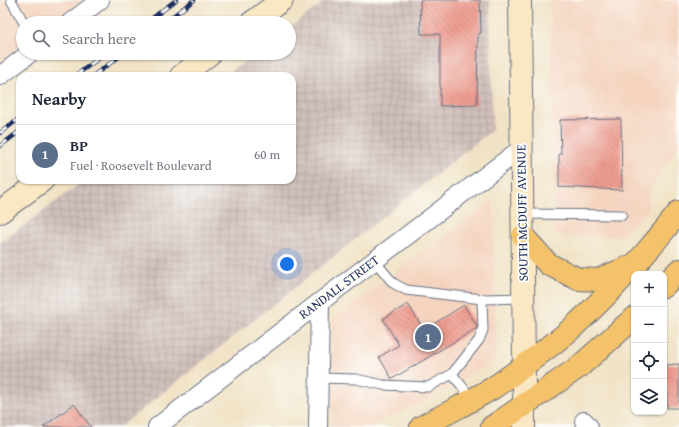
<!DOCTYPE html>
<html lang="en">
<head>
<meta charset="utf-8">
<style>
  body { margin:0; font-family:"Gentium Book Plus",serif; background:#f2f2f3; color:#1f2937 }
  .controls { position:absolute; right:12px; bottom:12px; display:grid; overflow:hidden; border-radius:8px; box-shadow:0 1px 3px #0004 }
  .controls button { width:36px; height:36px; display:grid; place-items:center; padding:0; border:0; border-bottom:1px solid #e0e1e3; background:#fff; color:#1f2937; font:20px sans-serif }
  .you { position:absolute; left:287px; top:264px; width:14px; height:14px; margin:-10px; border:3px solid #fff; border-radius:50%; background:#1a73e8; box-shadow:0 0 0 6px #1a73e833 }
  .badge { display:grid; place-items:center; width:26px; height:26px; border-radius:50%; background:#db2777; color:#fff; font-size:13px; font-weight:700 }
  .pin { position:absolute; translate:-50% -50%; border:2px solid #fff; box-shadow:0 1px 4px #0006 }
  .list { margin:0; padding:0; list-style:none }
  h2 { display:flex; justify-content:space-between; align-items:center; height:52px; margin:0; padding:0 16px; font-size:17px }
  h2 small { font-size:13px; font-weight:400; color:#747a83 }
  .list li { display:grid; grid-template-columns:26px 1fr auto; gap:12px; align-items:center; box-sizing:border-box; height:60px; padding:0 16px; border-top:1px solid #e0e1e3 }
  .list b { display:block; font-size:15px; white-space:nowrap }
  .list p { margin:0; font-size:13px; white-space:nowrap; color:#747a83 }
  .list em { font-size:13px; font-style:normal; color:#747a83 }
  .icon { flex:none; width:22px; height:22px; fill:none; stroke:currentColor; stroke-width:2; stroke-linecap:round; stroke-linejoin:round }
  .map { position:relative; flex:none; width:679px; height:427px; overflow:hidden }
  .search { position:absolute; background:#fff; box-shadow:0 1px 3px #0004; left:16px; top:16px; width:280px; height:44px; display:flex; align-items:center; gap:10px; box-sizing:border-box; padding:0 14px; border-radius:22px; color:#747a83; font-size:15px }
  .panel { position:absolute; background:#fff; box-shadow:0 1px 3px #0004; left:16px; top:72px; width:280px; height:112px; border-radius:12px }
  .map>svg:first-child { display:block }
  .built { fill:#f4d4bf }
  .industrial { fill:url(#industrial-grid) }
  .building { fill:url(#building-back-hatch) }
  .lines { fill:none; stroke-linecap:round; stroke-linejoin:round }
  .service-casing { stroke:#666e82; stroke-width:11 }
  .minor-casing { stroke:#666e82; stroke-width:20 }
  .secondary-casing { stroke:#666e82; stroke-width:24 }
  .trunk-casing { stroke:#666e82; stroke-width:24 }
  .motorway-casing { stroke:#666e82; stroke-width:24 }
  .service { stroke:#fff; stroke-width:9 }
  .minor { stroke:#fff; stroke-width:18 }
  .secondary { stroke:#fae7c3; stroke-width:22 }
  .trunk { stroke:#f3c26a; stroke-width:22 }
  .motorway { stroke:#f3c26a; stroke-width:22 }
  .rail-casing { stroke:#1b2f5e; stroke-width:4.5 }
  .rail { stroke:#fdfcf7; stroke-width:3; stroke-dasharray:9; stroke-linecap:butt }
  .labels { text-anchor:middle; dominant-baseline:central; stroke-width:4; stroke-linejoin:round; paint-order:stroke }
  .street-label { font-size:13px; fill:#1b2f5e; stroke:#fdfcf7 }
</style>
</head>
<body>
<div class="map">
<svg width="679" height="427" viewBox="0 0 679 427">
  <defs>
    <pattern id="industrial-grid" width="8" height="8" patternUnits="userSpaceOnUse"><rect width="8" height="8" fill="#d0c0bb"/><path d="M0 4h8M4 0v8" fill="none" stroke="#b2a5a3"/></pattern>
    <pattern id="building-back-hatch" width="6" height="6" patternUnits="userSpaceOnUse"><rect width="6" height="6" fill="#ef9d90"/><path d="M-1 5l2 2M0 0l6 6M5-1l2 2" fill="none" stroke="#c18079"/></pattern>
  </defs>
  <rect width="100%" height="100%" fill="#fdfcf7"/>
  <filter id="ink" filterUnits="userSpaceOnUse"><feTurbulence type="fractalNoise" baseFrequency=".025" numOctaves="2"/><feDisplacementMap in="SourceGraphic" scale="8" xChannelSelector="R" yChannelSelector="G"/><feConvolveMatrix kernelMatrix="1 2 1 2 8 2 1 2 1" color-interpolation-filters="sRGB"/></filter>
  <filter id="wash" filterUnits="userSpaceOnUse"><feTurbulence type="fractalNoise" baseFrequency=".012" numOctaves="4" result="noise"/><feDisplacementMap in="SourceGraphic" scale="16" xChannelSelector="R" yChannelSelector="G"/><feGaussianBlur stdDeviation="0.9" result="paint"/><feColorMatrix in="noise" values="0 0 0 0 0 0 0 0 0 0 0 0 0 0 0 0 0 1.4 0 .05"/><feComposite in="paint" operator="in"/></filter>
  <g filter="url(#wash)">
    <rect width="100%" height="100%" fill="#f0e2c4"/>
    <g class="built">
      <polygon points="0,0 82,0 51,23 23,23 23,44 0,62"/>
      <polygon points="550,0 679,0 679,145 649,190 648,210 622,236 554,235"/>
      <polygon points="493,200 496,360 423,402 369,427 332,427 332,319"/>
    </g>
    <polygon class="industrial" points="327,0 490,0 492,130 120,427 0,427 0,243 85,180 292,180 292,76 225,76 256,53 289,53 289,28"/>
    <g id="blocks">
      <g class="building">
        <polygon points="420,0 480,0 481,33 478,34 477,105 440,106 440,34 421,34"/>
        <polygon points="621,119 622,190 559,187 559,154 561,154 560,120"/>
        <polygon points="408,304 424,330 464,305 477,326 477,328 392,379 379,357 399,345 383,319"/>
        <polygon points="679,364 679,408 667,408 666,365"/>
        <polygon points="74,404 91,427 43,427"/>
      </g>
    </g>
  </g>
  <g filter="url(#ink)">
    <use href="#blocks" fill-opacity="0" stroke="#666e82" stroke-width="1"/>
    <g class="lines">
      <defs>
        <g id="service">
          <polyline points="11,0 24,23"/>
          <polyline points="523,214 622,215"/>
          <polyline points="374,260 393,283 406,290 482,299 523,298"/>
          <polyline points="452,374 479,340 483,330 482,299"/>
          <polyline points="318,378 356,379 383,385 428,387 452,374 461,385 472,400"/>
        </g>
        <g id="minor">
          <polyline points="70,23 100,0"/>
          <polyline points="0,76 30,53"/>
          <polyline points="584,421 589,427"/>
          <polyline points="157,427 320,302 522,148"/>
          <polyline points="318,427 320,302"/>
        </g>
        <g id="secondary">
          <polyline points="520,0 524,366 524,427"/>
          <polyline points="251,23 282,0"/>
          <polyline points="181,76 211,53"/>
          <polyline points="0,212 43,180"/>
        </g>
        <g id="trunk">
          <polyline points="421,427 461,406 493,388 524,366"/>
          <polyline points="492,427 524,405"/>
        </g>
        <g id="motorway">
          <polyline points="523,236 548,264 578,279 598,280 626,268"/>
          <polyline points="664,286 679,270"/>
          <path d="M 524,366 C 539,354 555,343 570,330 C 610,294 646,254 679,212"/>
          <polyline points="524,405 579,367 634,318"/>
        </g>
      </defs>
      <use href="#service" class="service-casing"/>
      <use href="#minor" class="minor-casing"/>
      <use href="#secondary" class="secondary-casing"/>
      <use href="#trunk" class="trunk-casing"/>
      <use href="#motorway" class="motorway-casing"/>
      <use href="#service" class="service"/>
      <use href="#minor" class="minor"/>
      <use href="#secondary" class="secondary"/>
      <use href="#trunk" class="trunk"/>
      <use href="#motorway" class="motorway"/>
      <defs>
        <g id="rail">
          <polyline points="146,23 176,0"/>
          <polyline points="164,23 194,0"/>
          <polyline points="75,76 106,53"/>
          <polyline points="93,76 124,53"/>
          <polyline points="0,133 20,118"/>
          <polyline points="0,146 20,131"/>
        </g>
      </defs>
      <use href="#rail" class="rail-casing"/>
      <use href="#rail" class="rail"/>
    </g>
  </g>
  <g class="labels">
    <g class="street-label">
      <text transform="translate(522 213) rotate(-91)">SOUTH MCDUFF AVENUE</text>
      <text transform="translate(339 287) rotate(-37)">RANDALL STREET</text>
    </g>
  </g>
</svg>
<div class="controls">
<button>+</button>
<button>−</button>
<button><svg class="icon" aria-label="locate" viewBox="0 0 24 24"><circle cx="12" cy="12" r="6"/><path d="M12 2v4M12 18v4M2 12h4M18 12h4"/></svg></button>
<button><svg class="icon" aria-label="layers" viewBox="0 0 24 24"><path d="M12 4l9 5-9 5-9-5zM3 14l9 5 9-5"/></svg></button>
</div>
<div class="you"></div>
<div class="pin badge" style="left:428px;top:337px;background:#5c6f8a">1</div>
<div class="search"><svg class="icon" aria-label="search" viewBox="0 0 24 24"><circle cx="10" cy="10" r="6"/><path d="M15 15l6 6"/></svg>Search here</div>
<section class="panel">
<h2>Nearby<small></small></h2>
<ul class="list">
<li><span class="badge" style="background:#5c6f8a">1</span><div><b>BP</b><p>Fuel · Roosevelt Boulevard</p></div><em>60 m</em></li>
</ul>
</section>
</div>
</body>
</html>
